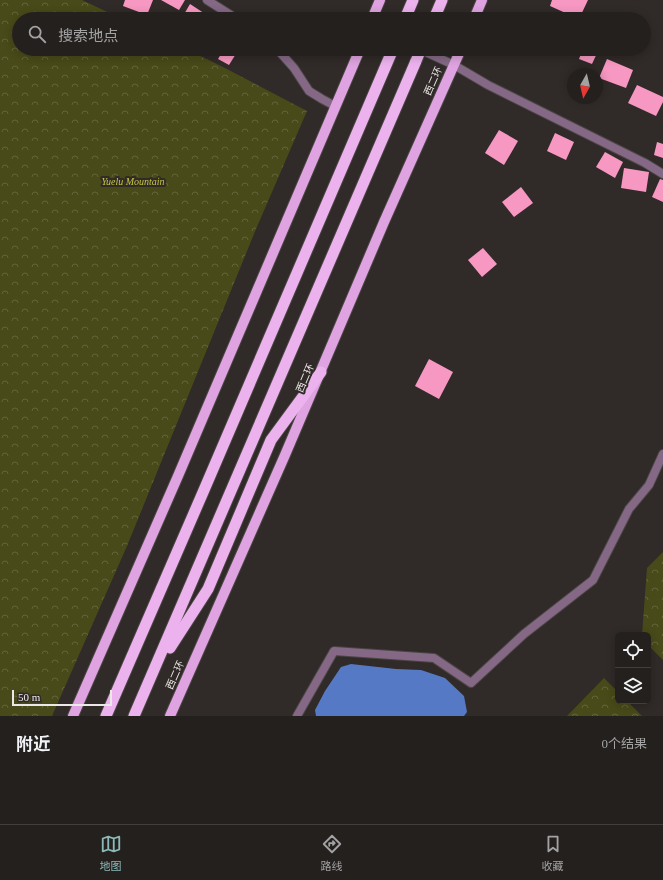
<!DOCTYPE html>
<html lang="zh">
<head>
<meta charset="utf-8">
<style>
  body { margin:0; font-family:"Times New Roman","Noto Sans SC",serif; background:#302d2b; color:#f1f3f6 }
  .controls { position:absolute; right:12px; bottom:12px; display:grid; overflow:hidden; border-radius:6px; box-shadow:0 2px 10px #0003 }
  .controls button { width:36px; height:36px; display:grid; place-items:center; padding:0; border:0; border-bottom:1px solid #413e3c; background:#24201e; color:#f1f3f6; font:20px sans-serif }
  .compass { position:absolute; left:567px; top:68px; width:36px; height:36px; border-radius:50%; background:#24201e; box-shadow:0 2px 10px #0003; rotate:188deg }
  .scale { position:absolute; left:12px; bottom:10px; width:100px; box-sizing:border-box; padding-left:4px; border:2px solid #ece8e7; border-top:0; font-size:11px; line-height:14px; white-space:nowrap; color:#ece8e7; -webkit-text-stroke:3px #302a28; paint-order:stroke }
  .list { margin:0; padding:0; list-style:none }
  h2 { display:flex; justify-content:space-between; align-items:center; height:52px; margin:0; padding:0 16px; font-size:17px }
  h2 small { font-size:13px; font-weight:400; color:#a3a3a4 }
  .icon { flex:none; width:22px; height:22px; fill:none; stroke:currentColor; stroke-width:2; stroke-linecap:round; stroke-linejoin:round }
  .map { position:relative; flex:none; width:663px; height:716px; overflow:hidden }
  .search { position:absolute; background:#24201e; box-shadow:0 2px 10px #0003; left:12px; right:12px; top:12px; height:44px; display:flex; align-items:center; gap:10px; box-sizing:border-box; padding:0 14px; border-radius:22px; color:#a3a3a4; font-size:15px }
  .sheet { height:108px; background:#24201e }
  nav { display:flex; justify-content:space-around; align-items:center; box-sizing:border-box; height:56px; border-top:1px solid #413e3c; background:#24201e; font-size:11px; color:#a3a3a4 }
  nav a { display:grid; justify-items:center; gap:2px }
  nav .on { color:#8bbbb9 }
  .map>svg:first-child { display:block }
  .forest { fill:url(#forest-crowns) }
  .water { fill:#5579c5 }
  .building { fill:#f798c2 }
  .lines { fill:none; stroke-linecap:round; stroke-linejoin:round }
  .minor-casing { stroke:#4a4543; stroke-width:10 }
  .primary-casing { stroke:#4a4543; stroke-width:12 }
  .trunk-casing { stroke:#4a4543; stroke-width:13 }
  .minor { stroke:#846885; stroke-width:8 }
  .primary { stroke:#dea3e0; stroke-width:10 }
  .trunk { stroke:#ecb2ee; stroke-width:11 }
  .trunk-bridge-casing { stroke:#4a4543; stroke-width:13; stroke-linecap:butt }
  .trunk-bridge { stroke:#ecb2ee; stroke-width:11 }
  .labels { text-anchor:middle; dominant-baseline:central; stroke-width:4; stroke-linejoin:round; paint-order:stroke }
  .street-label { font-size:10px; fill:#ece8e7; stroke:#302a28 }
  .park-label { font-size:10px; font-style:italic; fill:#c6c840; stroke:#302a28 }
</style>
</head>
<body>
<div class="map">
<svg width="663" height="716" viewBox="0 0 663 716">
  <defs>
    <pattern id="forest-crowns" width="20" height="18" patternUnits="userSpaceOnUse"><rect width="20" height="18" fill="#494a19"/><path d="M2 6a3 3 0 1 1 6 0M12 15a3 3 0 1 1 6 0" fill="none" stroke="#63643a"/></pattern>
  </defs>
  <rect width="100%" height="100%" fill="#302a28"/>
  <g class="forest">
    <polygon points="0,0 82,0 122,19 19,19 19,49 186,49 223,67 307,111 256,229 127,546 52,716 0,716"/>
    <polygon points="663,552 663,660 648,645 648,635 642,635 647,568"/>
    <polygon points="604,678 618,692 618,701 627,701 642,716 567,716"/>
  </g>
  <polygon class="water" points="351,664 396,669 421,670 445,678 464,696 467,712 464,716 316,716 315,710 325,691 341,667"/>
  <g class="building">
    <polygon points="125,0 153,0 147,15 123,6"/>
    <polygon points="161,0 185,0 179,10"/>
    <polygon points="552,0 588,0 579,19 550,6"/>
    <polygon points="190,4 213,19 188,19 183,16"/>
    <polygon points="224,49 239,49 229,65 218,59"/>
    <polygon points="583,49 599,49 592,64 579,59"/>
    <polygon points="607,59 633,70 626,88 599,78"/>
    <polygon points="637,85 663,97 663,102 656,116 628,103"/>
    <polygon points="499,130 518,141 504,165 485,153"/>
    <polygon points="555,133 574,142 566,160 547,151"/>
    <polygon points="657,142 663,144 663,158 654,155"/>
    <polygon points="605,152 623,162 615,178 596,167"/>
    <polygon points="624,168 649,172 646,192 621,188"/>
    <polygon points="660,179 663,180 663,202 652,197"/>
    <polygon points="521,187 533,203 514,217 502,202"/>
    <polygon points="483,248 497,264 482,277 468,260"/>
    <polygon points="429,359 453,372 439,399 415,386"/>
  </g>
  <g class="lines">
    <defs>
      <g id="minor">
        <polyline points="207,0 237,19"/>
        <polyline points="277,49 294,68 309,91 322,99 335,106"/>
        <polyline points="419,49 454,65 488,85 645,163 663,174"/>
        <polyline points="297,716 334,651 434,658 471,683 524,634 593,580 629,509 649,485 663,454"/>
      </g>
      <g id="primary">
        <polyline points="372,19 380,0"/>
        <polyline points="474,19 482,0"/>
        <polyline points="73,716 178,476 360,49"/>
        <polyline points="170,716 285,455 384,222 461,49"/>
      </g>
      <g id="trunk">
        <polyline points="405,19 413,0"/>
        <polyline points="434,19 442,0"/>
        <polyline points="170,648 208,589 271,440 321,372"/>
        <polyline points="106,716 204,490 393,49"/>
        <polyline points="134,716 416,61"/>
      </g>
    </defs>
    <use href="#minor" class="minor-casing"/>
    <use href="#primary" class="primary-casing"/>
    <use href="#trunk" class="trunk-casing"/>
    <use href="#minor" class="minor"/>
    <use href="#primary" class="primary"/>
    <use href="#trunk" class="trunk"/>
    <defs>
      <polyline id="trunk-bridge" points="416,61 421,49"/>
    </defs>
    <use href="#trunk-bridge" class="trunk-bridge-casing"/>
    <use href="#trunk-bridge" class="trunk-bridge"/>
  </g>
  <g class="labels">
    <g class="street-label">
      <text transform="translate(433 81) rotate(-66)">西二环</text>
      <text transform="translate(305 378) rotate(-67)">西二环</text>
      <text transform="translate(175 675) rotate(-66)">西二环</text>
    </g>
    <g class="park-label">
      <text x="133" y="181">Yuelu Mountain</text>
    </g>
  </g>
</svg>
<div class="controls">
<button><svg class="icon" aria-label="locate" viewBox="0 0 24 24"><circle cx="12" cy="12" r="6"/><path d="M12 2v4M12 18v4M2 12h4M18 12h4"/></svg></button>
<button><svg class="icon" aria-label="layers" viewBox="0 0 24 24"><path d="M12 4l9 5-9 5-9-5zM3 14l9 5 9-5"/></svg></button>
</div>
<svg class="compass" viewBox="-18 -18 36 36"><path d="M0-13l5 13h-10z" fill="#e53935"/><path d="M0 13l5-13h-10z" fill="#a3a3a4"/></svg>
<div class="scale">50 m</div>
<div class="search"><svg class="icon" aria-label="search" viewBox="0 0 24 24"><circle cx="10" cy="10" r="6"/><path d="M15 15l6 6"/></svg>搜索地点</div>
</div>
<section class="sheet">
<h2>附近<small>0个结果</small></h2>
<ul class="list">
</ul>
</section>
<nav>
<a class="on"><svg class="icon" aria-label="map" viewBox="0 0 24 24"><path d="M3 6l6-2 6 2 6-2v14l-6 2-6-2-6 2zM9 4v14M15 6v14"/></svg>地图</a>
<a><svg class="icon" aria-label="directions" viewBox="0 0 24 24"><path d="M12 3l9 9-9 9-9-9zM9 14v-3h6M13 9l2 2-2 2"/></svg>路线</a>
<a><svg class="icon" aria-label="saved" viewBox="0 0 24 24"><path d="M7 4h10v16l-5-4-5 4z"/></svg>收藏</a>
</nav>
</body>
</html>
